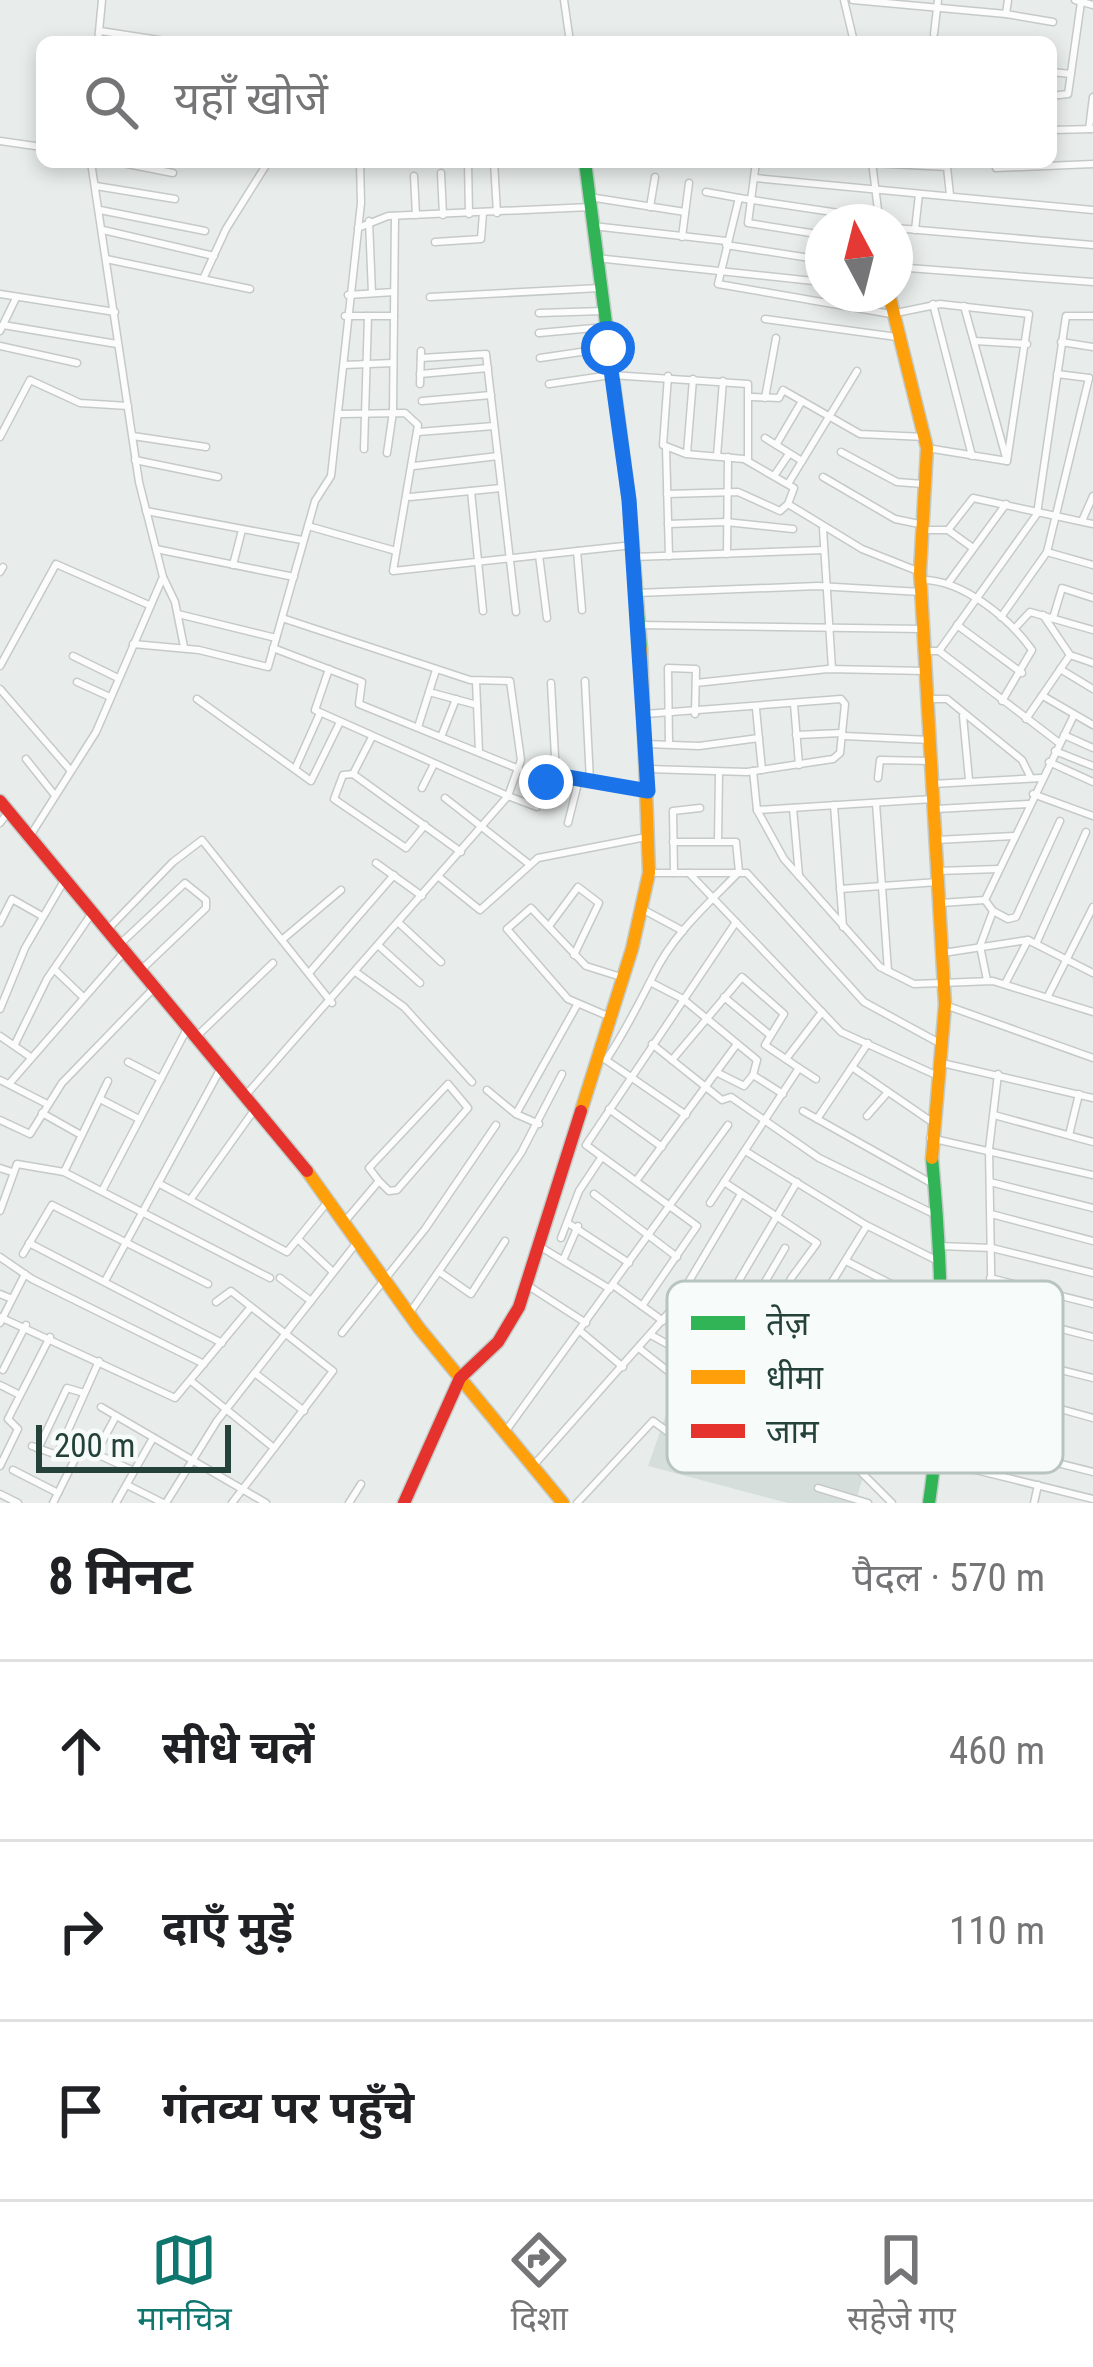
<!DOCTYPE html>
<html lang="hi">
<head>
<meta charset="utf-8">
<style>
  body { margin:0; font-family:"Roboto Condensed","Noto Sans Devanagari",sans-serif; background:#f2f2f2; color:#202124 }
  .compass { position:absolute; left:805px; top:204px; width:108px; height:108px; border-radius:50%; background:#fff; box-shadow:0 6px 18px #0003; rotate:353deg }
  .scale { position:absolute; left:36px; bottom:30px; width:195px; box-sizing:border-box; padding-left:12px; border:6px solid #24423a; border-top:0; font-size:33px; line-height:42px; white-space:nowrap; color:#24423a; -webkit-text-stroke:9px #f7fbf9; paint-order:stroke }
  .stop { position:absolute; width:36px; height:36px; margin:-27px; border:9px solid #1a73e8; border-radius:50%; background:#fff }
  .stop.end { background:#1a73e8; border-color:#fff; box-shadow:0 3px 12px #0008 }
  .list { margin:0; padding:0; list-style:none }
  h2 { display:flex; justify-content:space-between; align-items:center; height:156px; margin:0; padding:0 48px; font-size:51px }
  h2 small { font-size:39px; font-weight:400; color:#757577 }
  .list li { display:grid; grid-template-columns:78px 1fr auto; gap:36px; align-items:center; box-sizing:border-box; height:180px; padding:0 48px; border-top:3px solid #e0e0e0 }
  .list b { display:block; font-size:45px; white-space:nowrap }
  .list em { font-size:39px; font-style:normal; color:#757577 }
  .icon { flex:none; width:66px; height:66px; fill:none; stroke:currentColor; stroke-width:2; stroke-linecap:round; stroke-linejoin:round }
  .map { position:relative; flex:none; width:1093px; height:1503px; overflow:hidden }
  .search { position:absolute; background:#fff; box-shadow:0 6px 18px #0003; left:36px; right:36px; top:36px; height:132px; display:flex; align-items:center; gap:30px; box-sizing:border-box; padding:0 42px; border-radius:18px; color:#757577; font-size:45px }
  .sheet { height:696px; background:#fff }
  nav { display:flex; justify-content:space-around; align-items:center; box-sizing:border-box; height:168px; border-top:3px solid #e0e0e0; background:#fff; font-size:33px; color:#757577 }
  nav a { display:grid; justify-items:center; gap:6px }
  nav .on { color:#0f766e }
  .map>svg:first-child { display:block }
  .built { fill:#d6dedb }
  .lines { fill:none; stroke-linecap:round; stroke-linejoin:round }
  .street-casing { stroke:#c5cac8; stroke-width:9 }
  .fast-casing { stroke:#c3cbc8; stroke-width:15 }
  .slow-casing { stroke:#c3cbc8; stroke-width:15 }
  .jam-casing { stroke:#c3cbc8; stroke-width:15 }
  .street { stroke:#fcfcfc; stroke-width:6 }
  .fast { stroke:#30b455; stroke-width:12 }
  .slow { stroke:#ff9f0a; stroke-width:12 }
  .jam { stroke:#e5322d; stroke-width:12 }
  .route { stroke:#1a73e8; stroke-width:15 }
  .key { fill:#f7fbf9; stroke:#b8c4c0; stroke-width:3 }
  .key-label { font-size:33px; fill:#24423a }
</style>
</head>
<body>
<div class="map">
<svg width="1093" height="1503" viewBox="0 0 1093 1503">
  <rect width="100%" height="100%" fill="#e8edeb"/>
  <polygon class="built" points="698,1324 907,1339 855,1503 788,1503 648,1466"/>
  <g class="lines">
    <defs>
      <g id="street">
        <polyline points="564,0 570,42"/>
        <polyline points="844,0 854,42"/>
        <polyline points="853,0 1006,14 1008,0"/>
        <polyline points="1075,0 1093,5"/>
        <polyline points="1006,14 1053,22"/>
        <polyline points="100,31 172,42"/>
        <polyline points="934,34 938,0"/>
        <polyline points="98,42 102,0"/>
        <polyline points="449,42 506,42"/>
        <polyline points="1051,72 1071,74"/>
        <polyline points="1051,96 1068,94 1081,2"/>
        <polyline points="1089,129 1093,97"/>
        <polyline points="1051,130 1093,129"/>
        <polyline points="0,141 42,147"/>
        <polyline points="117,162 173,173"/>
        <polyline points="494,162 497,213"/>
        <polyline points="668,162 695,163"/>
        <polyline points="756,162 748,223 823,235"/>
        <polyline points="872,162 879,218"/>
        <polyline points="994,162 996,168 1093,164"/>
        <polyline points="468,163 469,214"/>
        <polyline points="872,163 947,167 950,195"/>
        <polyline points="441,173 443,215"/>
        <polyline points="414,176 416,215"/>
        <polyline points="755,178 1093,210"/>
        <polyline points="96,186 175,199"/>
        <polyline points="706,192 739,198"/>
        <polyline points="589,197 685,212"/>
        <polyline points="650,207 655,177"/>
        <polyline points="100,210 205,231"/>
        <polyline points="879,219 739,198 718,284 891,314 940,304 1029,314 1007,461"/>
        <polyline points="369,221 372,293"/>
        <polyline points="593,226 726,241"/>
        <polyline points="358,228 388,216 591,207"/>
        <polyline points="895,228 1093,245"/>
        <polyline points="103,230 214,256"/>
        <polyline points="915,230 919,194"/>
        <polyline points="682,237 689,183"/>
        <polyline points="435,242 481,239 483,213"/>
        <polyline points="726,245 823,260"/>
        <polyline points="596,258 823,282"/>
        <polyline points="106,259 250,289"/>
        <polyline points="895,267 1093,282"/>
        <polyline points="203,279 226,229 268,162"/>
        <polyline points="0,294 115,312"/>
        <polyline points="348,295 394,292"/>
        <polyline points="430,297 600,288"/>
        <polyline points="933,304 972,456"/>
        <polyline points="539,313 603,311"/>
        <polyline points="345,316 394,316"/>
        <polyline points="765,319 897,337"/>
        <polyline points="3,325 117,344"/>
        <polyline points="0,331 16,298"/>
        <polyline points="539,333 605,327"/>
        <polyline points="974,341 1027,344"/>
        <polyline points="1061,342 1093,347"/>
        <polyline points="0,346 77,363"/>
        <polyline points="421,358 486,354 516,612"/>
        <polyline points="540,358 608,348"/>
        <polyline points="344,365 393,363"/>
        <polyline points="420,374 488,368"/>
        <polyline points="1057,374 1089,378"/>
        <polyline points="668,376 663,445 686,454 744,459 794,488 788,504 862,549 920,572"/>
        <polyline points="420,384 421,351"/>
        <polyline points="549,384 611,375 748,384 748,460"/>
        <polyline points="752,397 779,398 783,390 860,434 925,437"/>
        <polyline points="765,398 776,338"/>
        <polyline points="422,401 491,395"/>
        <polyline points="341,414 405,413 418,425 393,571 633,545"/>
        <polyline points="418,432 494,426"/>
        <polyline points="133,436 206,447"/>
        <polyline points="0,437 30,380 80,403 128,406"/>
        <polyline points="765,438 802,461"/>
        <polyline points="776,445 802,401"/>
        <polyline points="666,447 669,556"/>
        <polyline points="927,448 1007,461 964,306"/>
        <polyline points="364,449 368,316"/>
        <polyline points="841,452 897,482 923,484"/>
        <polyline points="387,453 393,412 395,216"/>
        <polyline points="687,453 693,379"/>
        <polyline points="717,456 723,381"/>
        <polyline points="135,460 218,477"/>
        <polyline points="414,466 498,456"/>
        <polyline points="774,476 789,454"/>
        <polyline points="823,477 895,519 924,525"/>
        <polyline points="788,484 857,371"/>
        <polyline points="471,491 483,611"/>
        <polyline points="667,494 738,492 780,511 788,504"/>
        <polyline points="410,497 501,488"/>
        <polyline points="146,511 302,540"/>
        <polyline points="1082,521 1093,496"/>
        <polyline points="668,524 726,522 793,529"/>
        <polyline points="308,526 396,551"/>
        <polyline points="823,529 832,669"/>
        <polyline points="923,530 948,530 973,548"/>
        <polyline points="948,530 973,498 1093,524"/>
        <polyline points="156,549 294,577"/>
        <polyline points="577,551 582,610"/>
        <polyline points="1047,552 1093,565"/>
        <polyline points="727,554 728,457"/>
        <polyline points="539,555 547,618"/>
        <polyline points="634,557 824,550"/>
        <polyline points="233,565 242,530"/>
        <polyline points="0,572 3,567"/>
        <polyline points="163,577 175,602 184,647"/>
        <path d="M 921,580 C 962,579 1009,618 1032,650 L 1002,701"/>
        <polyline points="949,582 1006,504"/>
        <polyline points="637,593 818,586 921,592"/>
        <polyline points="178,614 276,638"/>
        <polyline points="1001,617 1047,552 1089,378"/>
        <polyline points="1053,618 1062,588 1093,598"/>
        <polyline points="638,625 923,629"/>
        <polyline points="957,625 1022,673"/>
        <polyline points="1015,628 1030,612 1093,630"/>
        <polyline points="133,644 199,650 268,667 315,501 331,476 361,203 360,162"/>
        <polyline points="273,648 362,682 359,704 519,769"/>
        <polyline points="925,651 939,651 1058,742"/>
        <polyline points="939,651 1037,514 1066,316 1093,316"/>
        <polyline points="1070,655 1093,663"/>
        <polyline points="73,656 118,678"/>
        <polyline points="0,666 56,564 149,605"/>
        <polyline points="329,669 315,710 508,796 537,807 547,779 556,775 645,790"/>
        <polyline points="1060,669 1093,689"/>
        <polyline points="476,681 479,752"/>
        <polyline points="585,681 590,781"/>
        <polyline points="77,682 110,697"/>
        <polyline points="551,683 556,775"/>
        <polyline points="696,683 828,669 926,671"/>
        <polyline points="0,689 71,771"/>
        <polyline points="429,692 477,705"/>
        <polyline points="1043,696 1093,725"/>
        <polyline points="197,699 311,781 340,722"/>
        <polyline points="928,699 947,699 1022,760 1031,778"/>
        <polyline points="794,704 799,765"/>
        <polyline points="756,709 762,770"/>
        <polyline points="645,714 841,699 845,704 840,753 833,759 747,772 647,769"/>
        <polyline points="963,716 969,780"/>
        <polyline points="1026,719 1070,655 1043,615"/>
        <polyline points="418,727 436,670"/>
        <polyline points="796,735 842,733"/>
        <polyline points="1064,735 1093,748"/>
        <polyline points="844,736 930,740"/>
        <polyline points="372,737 353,774 343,775 334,799 406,848 425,825"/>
        <polyline points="441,737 456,699"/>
        <polyline points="646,744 699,746 759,738"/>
        <polyline points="669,744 668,668 696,669 695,714"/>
        <polyline points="1055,751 1093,766"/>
        <polyline points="26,759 53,793"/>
        <polyline points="1049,762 1093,782"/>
        <polyline points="295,769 320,713"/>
        <polyline points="753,771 757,810 784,859 880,967 914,984 993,981 1093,1012"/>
        <polyline points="353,774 461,852"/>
        <polyline points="878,778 880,760 931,761"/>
        <polyline points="932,784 1041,778"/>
        <polyline points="422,788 434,764"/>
        <polyline points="1033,794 1093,816"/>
        <polyline points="445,798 529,864"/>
        <polyline points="876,803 888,971"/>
        <polyline points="834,805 843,927"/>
        <polyline points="793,808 799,876"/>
        <polyline points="936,809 1028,804"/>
        <polyline points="757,810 933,799"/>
        <polyline points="0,823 9,811"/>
        <polyline points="568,823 579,779"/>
        <polyline points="30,836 96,732 163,577 139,482 91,162"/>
        <polyline points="936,840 1014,836"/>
        <polyline points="718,841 719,773"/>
        <polyline points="376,863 422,896"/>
        <polyline points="937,871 999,869"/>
        <polyline points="649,873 747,873 864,1002 943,1045"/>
        <polyline points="674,873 673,811 700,808"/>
        <polyline points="689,873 841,1032 938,1076"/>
        <polyline points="439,877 480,910 538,858 646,837"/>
        <polyline points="840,889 938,882"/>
        <polyline points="941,903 985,900"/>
        <polyline points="642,909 683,931"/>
        <polyline points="993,911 1008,919 1016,917 1060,821"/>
        <polyline points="0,923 12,899 42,916"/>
        <polyline points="399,923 441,962"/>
        <polyline points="549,926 578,887 599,903 574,955"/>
        <polyline points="108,929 173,862 202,840 332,1003"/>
        <polyline points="283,939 341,890"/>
        <polyline points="120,944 185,883 206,900 206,908 141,970"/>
        <polyline points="1036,944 1086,832"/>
        <polyline points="379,946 420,983"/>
        <polyline points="943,953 1028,940 1093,973"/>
        <polyline points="54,969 83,997"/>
        <polyline points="309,973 394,875"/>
        <polyline points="357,973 404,1007 472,1082"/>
        <polyline points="987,980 980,946 993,911 985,900 1074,715"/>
        <polyline points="650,982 683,999 757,1060 753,1075 783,1094"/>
        <polyline points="1005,984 1028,940"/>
        <polyline points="1048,996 1093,907"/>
        <polyline points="724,997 770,1035"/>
        <polyline points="945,1005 1093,1058"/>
        <polyline points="0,1009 25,948 64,881"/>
        <polyline points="610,1017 568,999 507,929 531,908 586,966 621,977"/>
        <polyline points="0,1036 29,1056"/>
        <polyline points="196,1037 273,963"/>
        <polyline points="15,1044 47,979 92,913"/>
        <polyline points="652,1044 722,1100 731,1097 819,1158 934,1214"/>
        <polyline points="786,1059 822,1012"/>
        <path d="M 606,1060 C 625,1032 638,1005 653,976 C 673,934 708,904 739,872 L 736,842 L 673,842"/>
        <polyline points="606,1060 686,1115"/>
        <polyline points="672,1060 742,977 784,1014 765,1045 799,1068 724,1182 817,1243 792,1277 734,1384"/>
        <polyline points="128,1062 161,1079"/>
        <polyline points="942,1063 1093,1098"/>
        <polyline points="852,1067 932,1122"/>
        <polyline points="799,1068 816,1079"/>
        <polyline points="718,1073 744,1086 753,1075"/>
        <polyline points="998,1074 989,1149 993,1385 999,1392 1093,1418"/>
        <polyline points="0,1080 47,1104"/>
        <polyline points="9,1084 125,951"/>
        <polyline points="487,1090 516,1114 539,1124"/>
        <polyline points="245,1096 508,796 521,760 510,681 470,680 282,618"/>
        <polyline points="100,1099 139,1119"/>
        <polyline points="609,1109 662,1147"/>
        <polyline points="803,1111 933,1184"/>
        <polyline points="42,1113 81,1135"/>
        <polyline points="516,1114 577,1005"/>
        <polyline points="994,1115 1093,1142"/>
        <polyline points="867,1116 888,1092"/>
        <polyline points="817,1119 868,1043"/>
        <polyline points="0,1120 30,1134 62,1083 155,987"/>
        <polyline points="1069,1135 1079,1094"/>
        <polyline points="930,1138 1093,1175"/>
        <polyline points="747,1152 866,1225 942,1263"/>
        <polyline points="0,1168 12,1172"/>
        <polyline points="64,1172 108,1081"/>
        <polyline points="636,1181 737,1044"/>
        <polyline points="990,1182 1093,1208"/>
        <polyline points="158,1183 287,1252 330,1199"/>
        <polyline points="102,1191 188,1027"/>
        <polyline points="594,1194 677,1257"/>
        <polyline points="190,1200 255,1109"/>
        <polyline points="710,1203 724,1182"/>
        <polyline points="0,1211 17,1164 64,1172 270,1278"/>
        <polyline points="991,1214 1093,1241"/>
        <polyline points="346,1220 379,1181 389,1191 397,1190 468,1108 448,1084 369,1168 379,1181"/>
        <polyline points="568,1223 629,1263"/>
        <polyline points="561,1238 579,1191 601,1158"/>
        <polyline points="299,1240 333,1272"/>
        <polyline points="29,1243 222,1343"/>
        <polyline points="539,1246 610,1289"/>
        <polyline points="939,1246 992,1248 1093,1273"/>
        <polyline points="23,1254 52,1205 208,1284"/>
        <polyline points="0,1257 32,1279 204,1364"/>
        <polyline points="564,1258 578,1226"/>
        <polyline points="846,1261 897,1287 941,1300"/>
        <polyline points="441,1273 471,1294 505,1241"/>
        <polyline points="280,1278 311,1301"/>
        <polyline points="990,1278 1093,1304"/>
        <polyline points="105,1281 221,1068"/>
        <polyline points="689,1283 765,1325 940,1395"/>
        <polyline points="527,1285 586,1323"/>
        <polyline points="613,1285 663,1321"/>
        <polyline points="0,1294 12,1299"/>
        <polyline points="779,1300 762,1287 785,1248"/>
        <polyline points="216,1302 231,1291 333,1371 232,1503"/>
        <polyline points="642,1306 697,1226 586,1145 736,922"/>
        <polyline points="819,1307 941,1345"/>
        <polyline points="991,1311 1093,1337"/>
        <polyline points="409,1314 521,1153 562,1074"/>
        <polyline points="0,1317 175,1398 251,1307"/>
        <polyline points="0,1323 25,1274"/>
        <polyline points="580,1331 623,1367"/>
        <polyline points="342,1333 425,1229 496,1125"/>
        <polyline points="651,1335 850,1445"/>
        <polyline points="806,1339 816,1308 866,1227"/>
        <polyline points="640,1349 697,1394 712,1372"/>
        <polyline points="940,1357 992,1353 1093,1378"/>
        <polyline points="692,1360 797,1182"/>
        <polyline points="3,1370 26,1325"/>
        <polyline points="256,1374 304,1411"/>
        <polyline points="191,1381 274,1448"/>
        <polyline points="0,1385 18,1394"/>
        <polyline points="101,1407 266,1503"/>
        <polyline points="940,1407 1046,1433"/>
        <polyline points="856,1420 874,1369"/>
        <polyline points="505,1432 728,1125"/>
        <polyline points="939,1433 1093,1472"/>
        <polyline points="32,1446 57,1455 99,1361"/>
        <polyline points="38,1449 67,1388 84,1393"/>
        <polyline points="96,1453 116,1416"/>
        <polyline points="866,1456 858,1469 892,1503"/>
        <polyline points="935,1460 1093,1499"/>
        <polyline points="0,1466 18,1429 8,1419 50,1337"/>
        <polyline points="533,1466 673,1308 741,1194"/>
        <polyline points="13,1470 58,1493"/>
        <polyline points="127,1485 163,1503"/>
        <polyline points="818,1488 868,1503"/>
        <polyline points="0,1494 18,1503"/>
        <polyline points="53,1503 81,1447 134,1471"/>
        <polyline points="116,1503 153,1438"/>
        <polyline points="166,1503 217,1421 358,1241"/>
        <polyline points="349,1503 361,1484"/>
        <polyline points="577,1503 653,1421 675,1437"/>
        <polyline points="1034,1503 1038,1485"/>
      </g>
      <g id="fast">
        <polyline points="585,162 629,500 641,649"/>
        <path d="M 929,1503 C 946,1388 943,1274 932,1158"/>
      </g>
      <g id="slow">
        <polyline points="889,294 927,448 920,572 945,1005 932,1158"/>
        <polyline points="581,1111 632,949 649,873 641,649"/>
        <polyline points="307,1171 419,1328 563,1503"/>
      </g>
      <g id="jam">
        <polyline points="0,801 307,1171"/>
        <polyline points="404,1503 460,1378 498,1342 519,1307 581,1111"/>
      </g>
    </defs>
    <use href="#street" class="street-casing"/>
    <use href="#fast" class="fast-casing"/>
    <use href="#slow" class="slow-casing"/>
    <use href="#jam" class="jam-casing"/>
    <use href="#street" class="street"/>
    <use href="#fast" class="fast"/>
    <use href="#slow" class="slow"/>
    <use href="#jam" class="jam"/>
  </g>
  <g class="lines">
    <polyline class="route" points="546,782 556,775 648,791 629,500 608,348"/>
  </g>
  <rect x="667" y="1281" width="396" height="192" rx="18" class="key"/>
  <rect x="691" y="1316" width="54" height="14" fill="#30b455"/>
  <rect x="691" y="1370" width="54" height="14" fill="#ff9f0a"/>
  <rect x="691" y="1424" width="54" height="14" fill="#e5322d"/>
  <g class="key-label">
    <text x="766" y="1335">तेज़</text>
    <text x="766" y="1389">धीमा</text>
    <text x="766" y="1443">जाम</text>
  </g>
</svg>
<svg class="compass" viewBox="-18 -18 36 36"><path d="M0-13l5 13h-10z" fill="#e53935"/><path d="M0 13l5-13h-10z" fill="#757577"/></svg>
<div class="scale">200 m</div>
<div class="stop" style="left:608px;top:348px"></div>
<div class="stop end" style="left:546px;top:782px"></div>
<div class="search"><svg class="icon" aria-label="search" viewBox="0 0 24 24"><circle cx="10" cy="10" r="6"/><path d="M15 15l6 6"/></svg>यहाँ खोजें</div>
</div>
<section class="sheet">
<h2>8 मिनट<small>पैदल · 570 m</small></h2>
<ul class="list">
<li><svg class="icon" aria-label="ahead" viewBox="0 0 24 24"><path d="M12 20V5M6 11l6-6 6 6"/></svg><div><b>सीधे चलें</b></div><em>460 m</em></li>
<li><svg class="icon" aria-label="right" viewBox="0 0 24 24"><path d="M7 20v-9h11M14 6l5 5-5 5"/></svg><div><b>दाएँ मुड़ें</b></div><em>110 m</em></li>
<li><svg class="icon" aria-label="arrive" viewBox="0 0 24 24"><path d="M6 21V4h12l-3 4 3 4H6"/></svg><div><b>गंतव्य पर पहुँचे</b></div></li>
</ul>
</section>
<nav>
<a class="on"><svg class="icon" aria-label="map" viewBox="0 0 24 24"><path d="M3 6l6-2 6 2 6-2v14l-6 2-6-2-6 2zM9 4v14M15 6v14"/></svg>मानचित्र</a>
<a><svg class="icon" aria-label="directions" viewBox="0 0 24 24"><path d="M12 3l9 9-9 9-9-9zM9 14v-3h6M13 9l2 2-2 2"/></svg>दिशा</a>
<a><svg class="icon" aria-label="saved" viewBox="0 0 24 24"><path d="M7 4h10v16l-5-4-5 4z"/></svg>सहेजे गए</a>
</nav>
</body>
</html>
